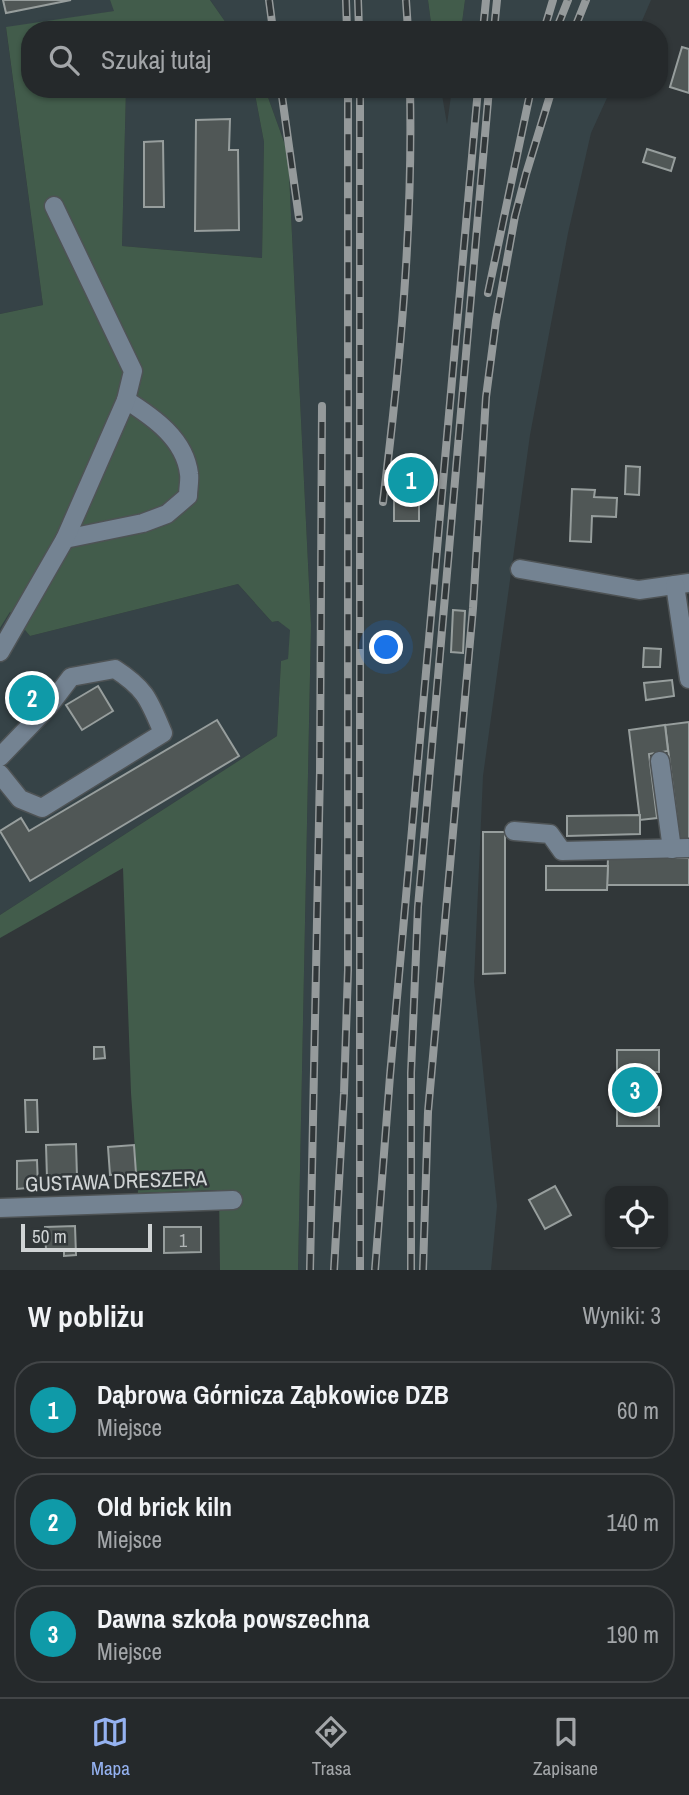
<!DOCTYPE html>
<html lang="pl">
<head>
<meta charset="utf-8">
<style>
  body { margin:0; font-family:"Archivo Narrow",sans-serif; background:#313537; color:#f1f3f6 }
  .controls { position:absolute; right:21px; bottom:21px; display:grid; overflow:hidden; border-radius:14px; box-shadow:0 2px 5px #0004 }
  .controls button { width:63px; height:63px; display:grid; place-items:center; padding:0; border:0; border-bottom:2px solid #424547; background:#25292b; color:#f1f3f6; font:35px sans-serif }
  .scale { position:absolute; left:21px; bottom:18px; width:131px; box-sizing:border-box; padding-left:7px; border:4px solid #d0d4d5; border-top:0; font-size:19px; line-height:24px; white-space:nowrap; color:#d0d4d5; -webkit-text-stroke:5px #313739; paint-order:stroke }
  .you { position:absolute; left:387px; top:648px; width:24px; height:24px; margin:-18px; border:5px solid #fff; border-radius:50%; background:#1a73e8; box-shadow:0 0 0 10px #1a73e833 }
  .badge { display:grid; place-items:center; width:46px; height:46px; border-radius:50%; background:#95b2f1; color:#fff; font-size:23px; font-weight:700 }
  .pin { position:absolute; translate:-50% -50%; border:4px solid #fff; box-shadow:0 2px 7px #0006 }
  .list { margin:0; padding:0; list-style:none }
  h2 { display:flex; justify-content:space-between; align-items:center; height:91px; margin:0; padding:0 28px; font-size:30px }
  h2 small { font-size:23px; font-weight:400; color:#a3a6a9 }
  .list li { display:grid; grid-template-columns:46px 1fr auto; gap:21px; align-items:center; box-sizing:border-box; height:98px; margin:0 14px 14px; padding:0 14px; border:2px solid #424547; border-radius:28px }
  .list b { display:block; font-size:26px; white-space:nowrap }
  .list p { margin:0; font-size:23px; white-space:nowrap; color:#a3a6a9 }
  .list em { font-size:23px; font-style:normal; color:#a3a6a9 }
  .icon { flex:none; width:38px; height:38px; fill:none; stroke:currentColor; stroke-width:2; stroke-linecap:round; stroke-linejoin:round }
  .map { position:relative; flex:none; width:689px; height:1270px; overflow:hidden }
  .search { position:absolute; background:#25292b; box-shadow:0 2px 5px #0004; left:21px; right:21px; top:21px; height:77px; display:flex; align-items:center; gap:18px; box-sizing:border-box; padding:0 24px; border-radius:28px; color:#a3a6a9; font-size:26px }
  .sheet { height:427px; background:#25292b }
  nav { display:flex; justify-content:space-around; align-items:center; box-sizing:border-box; height:98px; border-top:2px solid #424547; background:#25292b; font-size:19px; color:#a3a6a9 }
  nav a { display:grid; justify-items:center; gap:4px }
  nav .on { color:#95b2f1 }
  .map>svg:first-child { display:block }
  .built { fill:#364347 }
  .green { fill:#425c4b }
  .building { fill:#505756; stroke:#979e9d; stroke-width:2 }
  .lines { fill:none; stroke-linecap:round; stroke-linejoin:round }
  .minor-casing { stroke:#4e5355; stroke-width:21 }
  .minor { stroke:#748392; stroke-width:18 }
  .rail-casing { stroke:#959a9b; stroke-width:8 }
  .rail { stroke:#313739; stroke-width:5; stroke-dasharray:16; stroke-linecap:butt }
  .labels { text-anchor:middle; dominant-baseline:central; stroke-width:5; stroke-linejoin:round; paint-order:stroke }
  .number-label { font-size:18px; fill:#b0b5b5 }
  .street-label { font-size:21px; fill:#d0d4d5; stroke:#313739 }
</style>
</head>
<body>
<div class="map">
<svg width="689" height="1270" viewBox="0 0 689 1270">
  <rect width="100%" height="100%" fill="#313739"/>
  <g class="built">
    <polygon points="0,0 110,0 115,11 6,28 43,305 0,314"/>
    <polygon points="210,0 428,0 432,30 231,30"/>
    <polygon points="465,0 651,0 638,30 461,30"/>
    <polygon points="126,89 254,89 264,142 262,258 122,246"/>
    <polygon points="265,89 441,89 447,124 452,89 611,89 591,133 568,233 530,435 483,776 474,982 497,1206 491,1270 298,1270 311,625 288,153"/>
    <polygon points="238,584 272,622 278,621 291,630 288,660 281,661 277,736 0,915 0,628 10,612 30,636"/>
  </g>
  <g class="green">
    <polygon points="110,0 210,0 231,30 30,30 30,89 126,89 122,246 262,258 264,142 254,89 265,89 288,153 311,625 298,1270 220,1270 219,1190 138,1193 131,1093 123,868 0,938 0,915 277,736 281,661 288,659 290,630 278,621 272,622 238,584 30,636 10,612 0,628 0,314 43,305 6,27 114,11"/>
    <polygon points="428,0 465,0 461,30 432,30"/>
  </g>
  <g class="building">
    <polygon points="3,0 71,0 6,13"/>
    <polygon points="682,47 689,49 689,93 670,87"/>
    <polygon points="230,119 229,150 238,150 239,230 195,231 196,120"/>
    <polygon points="163,141 164,207 144,207 144,142"/>
    <polygon points="647,149 675,158 671,171 643,162"/>
    <polygon points="419,462 419,521 394,521 394,498 403,498 403,463"/>
    <polygon points="626,466 640,467 639,495 625,494"/>
    <polygon points="572,489 595,490 594,497 617,498 616,517 592,516 591,542 570,541"/>
    <polygon points="453,610 465,611 463,653 451,652"/>
    <polygon points="644,648 661,649 660,667 643,667"/>
    <polygon points="672,680 674,696 646,700 644,683"/>
    <polygon points="30,686 42,689 44,702 35,710 23,706 21,694"/>
    <polygon points="98,686 113,711 82,730 66,705"/>
    <polygon points="217,720 239,756 30,881 0,831 21,818 29,831"/>
    <polygon points="689,722 689,842 680,843 665,725"/>
    <polygon points="665,725 668,751 649,754 657,818 640,820 629,730"/>
    <polygon points="640,815 640,834 567,836 567,816"/>
    <polygon points="483,832 505,832 505,973 483,974"/>
    <polygon points="608,858 689,858 689,885 607,885"/>
    <polygon points="546,866 608,866 607,890 546,890"/>
    <polygon points="94,1047 104,1047 105,1058 94,1059"/>
    <polygon points="617,1050 659,1050 659,1072 653,1072 653,1108 659,1107 659,1126 617,1126"/>
    <polygon points="25,1100 37,1100 38,1132 26,1132"/>
    <polygon points="76,1144 77,1177 47,1178 46,1145"/>
    <polygon points="134,1145 136,1173 110,1175 108,1147"/>
    <polygon points="37,1160 38,1187 17,1189 17,1161"/>
    <polygon points="555,1186 571,1215 545,1229 529,1200"/>
    <polygon points="75,1226 76,1255 64,1256 64,1250 46,1250 45,1227"/>
    <polygon points="164,1227 201,1227 201,1252 164,1253"/>
  </g>
  <g class="lines">
    <defs>
      <g id="minor">
        <path d="M 65,539 L 143,523 L 167,514 L 188,496 C 188,489 190,480 189,474 C 185,439 153,417 126,400"/>
        <polyline points="520,569 639,590 689,583"/>
        <polyline points="675,585 689,679"/>
        <polyline points="0,652 65,539 126,400 133,371 54,206"/>
        <path d="M 0,757 L 49,706 L 71,677 L 115,669 C 146,689 149,700 163,733 L 42,808 L 20,799 L 0,774"/>
        <polyline points="660,761 672,849"/>
        <polyline points="514,831 550,834 562,851 689,848"/>
        <polyline points="0,1208 233,1200"/>
      </g>
    </defs>
    <use href="#minor" class="minor-casing"/>
    <use href="#minor" class="minor"/>
    <defs>
      <g id="rail">
        <polyline points="269,0 273,30"/>
        <polyline points="346,0 347,30"/>
        <polyline points="358,0 359,30"/>
        <polyline points="406,0 408,30"/>
        <polyline points="483,30 486,0"/>
        <polyline points="494,30 497,0"/>
        <polyline points="544,30 553,0"/>
        <polyline points="556,30 568,0"/>
        <polyline points="574,30 586,0"/>
        <polyline points="281,89 299,218"/>
        <polyline points="360,89 360,1270"/>
        <polyline points="488,293 531,89"/>
        <path d="M 383,502 C 400,364 413,228 410,89"/>
        <polyline points="310,1270 320,771 322,406"/>
        <polyline points="334,1270 344,1093 348,970 348,89"/>
        <polyline points="375,1270 390,1076 478,89"/>
        <polyline points="411,1270 411,1073 418,907 489,89"/>
        <polyline points="423,1270 428,1112 473,608 486,397 496,321 515,216 526,174 552,89"/>
      </g>
    </defs>
    <use href="#rail" class="rail-casing"/>
    <use href="#rail" class="rail"/>
  </g>
  <g class="labels">
    <g class="number-label">
      <text x="183" y="1240">1</text>
    </g>
    <g class="street-label">
      <text transform="translate(116 1181) rotate(-2)">GUSTAWA DRESZERA</text>
    </g>
  </g>
</svg>
<div class="controls">
<button><svg class="icon" aria-label="locate" viewBox="0 0 24 24"><circle cx="12" cy="12" r="6"/><path d="M12 2v4M12 18v4M2 12h4M18 12h4"/></svg></button>
</div>
<div class="scale">50 m</div>
<div class="you"></div>
<div class="pin badge" style="left:411px;top:480px;background:#0f9aa8">1</div>
<div class="pin badge" style="left:32px;top:698px;background:#0f9aa8">2</div>
<div class="pin badge" style="left:635px;top:1090px;background:#0f9aa8">3</div>
<div class="search"><svg class="icon" aria-label="search" viewBox="0 0 24 24"><circle cx="10" cy="10" r="6"/><path d="M15 15l6 6"/></svg>Szukaj tutaj</div>
</div>
<section class="sheet">
<h2>W pobliżu<small>Wyniki: 3</small></h2>
<ul class="list">
<li><span class="badge" style="background:#0f9aa8">1</span><div><b>Dąbrowa Górnicza Ząbkowice DZB</b><p>Miejsce</p></div><em>60 m</em></li>
<li><span class="badge" style="background:#0f9aa8">2</span><div><b>Old brick kiln</b><p>Miejsce</p></div><em>140 m</em></li>
<li><span class="badge" style="background:#0f9aa8">3</span><div><b>Dawna szkoła powszechna</b><p>Miejsce</p></div><em>190 m</em></li>
</ul>
</section>
<nav>
<a class="on"><svg class="icon" aria-label="map" viewBox="0 0 24 24"><path d="M3 6l6-2 6 2 6-2v14l-6 2-6-2-6 2zM9 4v14M15 6v14"/></svg>Mapa</a>
<a><svg class="icon" aria-label="directions" viewBox="0 0 24 24"><path d="M12 3l9 9-9 9-9-9zM9 14v-3h6M13 9l2 2-2 2"/></svg>Trasa</a>
<a><svg class="icon" aria-label="saved" viewBox="0 0 24 24"><path d="M7 4h10v16l-5-4-5 4z"/></svg>Zapisane</a>
</nav>
</body>
</html>
